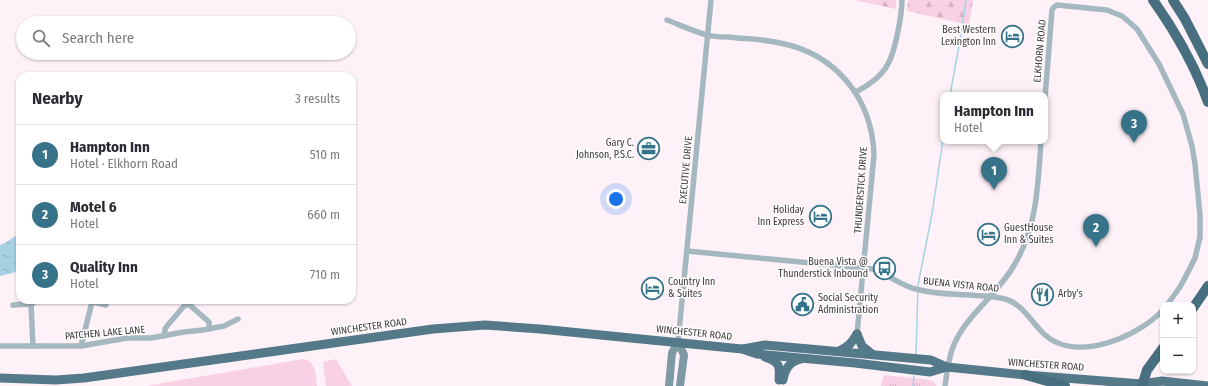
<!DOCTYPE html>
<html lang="en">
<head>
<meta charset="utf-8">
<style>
  body { margin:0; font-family:"Fira Sans Condensed",sans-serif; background:#f2f2f3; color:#2b2b33 }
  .controls { position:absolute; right:12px; bottom:12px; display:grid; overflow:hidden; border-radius:8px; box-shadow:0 1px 3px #0004 }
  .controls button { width:36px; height:36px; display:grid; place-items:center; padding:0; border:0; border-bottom:1px solid #e1e1e2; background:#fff; color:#2b2b33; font:20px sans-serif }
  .you { position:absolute; left:616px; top:199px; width:14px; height:14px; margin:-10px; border:3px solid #fff; border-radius:50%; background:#1a73e8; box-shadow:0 0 0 6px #1a73e833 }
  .badge { display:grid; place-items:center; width:26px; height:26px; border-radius:50%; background:#367389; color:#fff; font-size:13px; font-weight:700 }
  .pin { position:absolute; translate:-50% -33px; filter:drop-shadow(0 1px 2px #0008) }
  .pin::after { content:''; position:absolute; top:21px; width:14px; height:12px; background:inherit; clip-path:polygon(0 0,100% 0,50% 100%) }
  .popup { position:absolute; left:940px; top:92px; width:108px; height:52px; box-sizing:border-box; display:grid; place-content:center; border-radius:8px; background:#fff; filter:drop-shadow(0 1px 3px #0005); font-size:13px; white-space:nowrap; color:#7c7c81 }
  .popup b { font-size:15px; color:#2b2b33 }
  .popup::after { content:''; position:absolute; left:50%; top:100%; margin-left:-8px; border:8px solid transparent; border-top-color:#fff }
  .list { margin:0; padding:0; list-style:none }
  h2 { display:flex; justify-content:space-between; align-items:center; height:52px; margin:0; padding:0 16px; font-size:17px }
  h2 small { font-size:13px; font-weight:400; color:#7c7c81 }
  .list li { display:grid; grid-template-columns:26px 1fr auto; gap:12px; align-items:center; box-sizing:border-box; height:60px; padding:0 16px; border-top:1px solid #e1e1e2 }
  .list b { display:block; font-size:15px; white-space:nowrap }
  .list p { margin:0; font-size:13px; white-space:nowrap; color:#7c7c81 }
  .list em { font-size:13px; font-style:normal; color:#7c7c81 }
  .icon { flex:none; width:22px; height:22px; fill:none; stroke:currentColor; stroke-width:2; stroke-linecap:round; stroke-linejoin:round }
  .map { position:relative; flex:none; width:1208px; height:386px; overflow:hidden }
  .search { position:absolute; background:#fff; box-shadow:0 1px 3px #0004; left:16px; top:16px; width:340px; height:44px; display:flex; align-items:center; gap:10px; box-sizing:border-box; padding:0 14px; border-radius:22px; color:#7c7c81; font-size:15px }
  .panel { position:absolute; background:#fff; box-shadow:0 1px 3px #0004; left:16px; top:72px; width:340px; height:232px; border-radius:12px }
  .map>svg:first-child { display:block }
  .grass { fill:#f8d1e5 }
  .forest { fill:url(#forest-firs) }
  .park { fill:url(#park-tufts) }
  .water { fill:url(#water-ripples) }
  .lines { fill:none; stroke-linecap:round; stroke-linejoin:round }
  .stream { stroke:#a5d1e2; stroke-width:1.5 }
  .minor { stroke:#a5b7bf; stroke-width:5.5 }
  .secondary { stroke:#7d99a4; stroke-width:8 }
  .trunk { stroke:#547988; stroke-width:9 }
  .motorway { stroke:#476f7f; stroke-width:10 }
  .labels { text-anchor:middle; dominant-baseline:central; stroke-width:3; stroke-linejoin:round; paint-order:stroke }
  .poi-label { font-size:10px; fill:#3f373b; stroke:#fff; text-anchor:end }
  .street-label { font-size:10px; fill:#3f373b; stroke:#fff }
</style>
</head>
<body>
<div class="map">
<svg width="1208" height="386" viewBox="0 0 1208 386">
  <defs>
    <pattern id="forest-firs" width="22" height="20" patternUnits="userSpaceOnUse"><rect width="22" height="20" fill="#f8d1e5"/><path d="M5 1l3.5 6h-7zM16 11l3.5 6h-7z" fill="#d6b4c5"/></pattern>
    <pattern id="park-tufts" width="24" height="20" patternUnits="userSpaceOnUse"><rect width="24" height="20" fill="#f8d1e5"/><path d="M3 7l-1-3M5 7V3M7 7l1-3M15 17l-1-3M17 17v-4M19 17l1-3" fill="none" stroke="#d6b4c5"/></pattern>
    <pattern id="water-ripples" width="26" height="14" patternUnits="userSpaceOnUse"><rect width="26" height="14" fill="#a5d1e2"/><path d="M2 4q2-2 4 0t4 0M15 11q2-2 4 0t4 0" fill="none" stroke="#8fb4c3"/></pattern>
  </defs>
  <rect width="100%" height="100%" fill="#fef2f8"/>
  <g class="grass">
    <path d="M 303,359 C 316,361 316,375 317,386 L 146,386 Z"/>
    <polygon points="336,359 352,386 326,386 323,362"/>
  </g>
  <g class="forest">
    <polygon points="854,0 896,0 896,9"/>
    <polygon points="908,0 973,0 969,25 907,11"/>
  </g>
  <polygon class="park" points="884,375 931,380 937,386 881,386"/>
  <polygon class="water" points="20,233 20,271 0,276 0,245 5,243"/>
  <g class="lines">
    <g class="stream">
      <polyline points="950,95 960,40 966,0"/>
      <polyline points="916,354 918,285 932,214 943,140"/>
      <polyline points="913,386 914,376"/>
    </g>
    <g class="minor">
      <path d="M 667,20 C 680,25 693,31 707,35 C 713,37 721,37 728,37 C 745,39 763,39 780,43 C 836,54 872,98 874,155 L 857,334"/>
      <path d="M 856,92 C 886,76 892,63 898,31 C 900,21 902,10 902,0"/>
      <polyline points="1045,98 1052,10 1054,7 1057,5 1107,10 1122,16 1129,22 1137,29 1159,64 1183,114 1192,146 1195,164 1200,215 1200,237 1195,258 1188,272 1180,287 1167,305"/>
      <path d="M 687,251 L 873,269 C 890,275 902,287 920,290 C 940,295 963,294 984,296 C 991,297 998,297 1005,299 C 1023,304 1031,322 1045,335 C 1077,363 1138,337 1163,310"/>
      <polyline points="86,300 106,305"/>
      <polyline points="31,304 33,346"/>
      <polyline points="13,305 31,304 38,300"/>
      <polyline points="164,336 165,329 167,326 184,306 188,304 192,307 209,322 209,329"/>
      <polyline points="678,342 711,0"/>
      <polyline points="0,346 81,346 127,338 151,338 184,332 203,330 224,326 238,319"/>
      <polyline points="81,346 92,302"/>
      <path d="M 945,386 C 947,373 948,360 953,347 C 965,316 996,296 1013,267 C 1037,229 1038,185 1041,141"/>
    </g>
    <g class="secondary">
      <polyline points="678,342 684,355 680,386"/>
      <polyline points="669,386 672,353 678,342"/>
    </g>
    <g class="trunk">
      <polyline points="857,334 862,346 872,354"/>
      <polyline points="743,349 765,345 787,347 931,360 947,367 1026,375 1142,384 1162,381 1208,386"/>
      <path d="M 839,351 C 848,347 852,343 857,334"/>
      <path d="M 765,357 C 780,362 780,366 779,380"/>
      <polyline points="0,378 56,380 84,378 433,329 485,325 540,329 742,349 757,354 855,363 930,372 947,367"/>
      <path d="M 783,380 C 785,369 789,362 801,359"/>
    </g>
    <g class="motorway">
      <path d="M 1153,0 C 1175,31 1195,66 1208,102"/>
      <polyline points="1173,0 1185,19 1208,64"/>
      <polyline points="1193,308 1208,286"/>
      <polyline points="1026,375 1065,386"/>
      <polyline points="1142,386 1147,370 1163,348"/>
    </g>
  </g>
  <defs>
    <symbol id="hotel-ring" viewBox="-11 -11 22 22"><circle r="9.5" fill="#fff" stroke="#367389" stroke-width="1.5"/><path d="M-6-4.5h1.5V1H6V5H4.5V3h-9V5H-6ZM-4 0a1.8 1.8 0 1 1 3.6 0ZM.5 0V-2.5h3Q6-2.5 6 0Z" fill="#367389"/></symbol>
    <symbol id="office-ring" viewBox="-11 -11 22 22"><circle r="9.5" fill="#fff" stroke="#367389" stroke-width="1.5"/><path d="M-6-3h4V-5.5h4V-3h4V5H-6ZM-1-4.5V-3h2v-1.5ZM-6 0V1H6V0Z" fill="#367389"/></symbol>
    <symbol id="bus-ring" viewBox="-11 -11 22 22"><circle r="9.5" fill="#fff" stroke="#367389" stroke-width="1.5"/><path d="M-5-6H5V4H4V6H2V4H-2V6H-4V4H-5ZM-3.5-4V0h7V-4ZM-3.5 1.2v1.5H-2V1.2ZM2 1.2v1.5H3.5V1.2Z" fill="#367389"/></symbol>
    <symbol id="restaurant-ring" viewBox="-11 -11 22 22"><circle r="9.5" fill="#fff" stroke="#367389" stroke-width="1.5"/><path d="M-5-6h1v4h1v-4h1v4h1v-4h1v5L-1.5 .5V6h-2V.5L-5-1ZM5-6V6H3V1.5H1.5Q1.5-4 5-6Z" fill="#367389"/></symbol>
    <symbol id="civic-ring" viewBox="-11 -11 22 22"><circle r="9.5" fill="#fff" stroke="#367389" stroke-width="1.5"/><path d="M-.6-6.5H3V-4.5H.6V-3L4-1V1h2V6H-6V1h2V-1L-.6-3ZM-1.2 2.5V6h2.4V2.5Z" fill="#367389"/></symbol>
  </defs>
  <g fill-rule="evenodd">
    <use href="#hotel-ring" x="1000" y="24" width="25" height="25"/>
    <use href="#office-ring" x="636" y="136" width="25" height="25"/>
    <use href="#hotel-ring" x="808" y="204" width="25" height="25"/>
    <use href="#hotel-ring" x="976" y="222" width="25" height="25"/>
    <use href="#bus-ring" x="872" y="256" width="25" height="25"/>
    <use href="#hotel-ring" x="640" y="276" width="25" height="25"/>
    <use href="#restaurant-ring" x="1030" y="282" width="25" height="25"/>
    <use href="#civic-ring" x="790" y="292" width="25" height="25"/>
  </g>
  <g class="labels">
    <g class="poi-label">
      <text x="996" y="30">Best Western<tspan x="996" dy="12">Lexington Inn</tspan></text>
      <text x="634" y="143">Gary C.<tspan x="634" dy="12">Johnson, P.S.C.</tspan></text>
      <text x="804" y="210">Holiday<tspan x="804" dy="12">Inn Express</tspan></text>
      <text x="1004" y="228" text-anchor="start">GuestHouse<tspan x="1004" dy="12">Inn &amp; Suites</tspan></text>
      <text x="868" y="262">Buena Vista @<tspan x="868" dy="12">Thunderstick Inbound</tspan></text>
      <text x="668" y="282" text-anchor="start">Country Inn<tspan x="668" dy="12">&amp; Suites</tspan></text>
      <text x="1058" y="294" text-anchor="start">Arby's</text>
      <text x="818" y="298" text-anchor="start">Social Security<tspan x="818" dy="12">Administration</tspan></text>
    </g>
    <g class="street-label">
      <text transform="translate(1040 51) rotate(-85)">ELKHORN ROAD</text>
      <text transform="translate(686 170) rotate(-85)">EXECUTIVE DRIVE</text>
      <text transform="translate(861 190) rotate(-86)">THUNDERSTICK DRIVE</text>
      <text transform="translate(961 285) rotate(6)">BUENA VISTA ROAD</text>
      <text transform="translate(369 327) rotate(-8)">WINCHESTER ROAD</text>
      <text transform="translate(105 333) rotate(-5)">PATCHEN LAKE LANE</text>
      <text transform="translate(694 333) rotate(6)">WINCHESTER ROAD</text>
      <text transform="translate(1046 365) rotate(4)">WINCHESTER ROAD</text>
    </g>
  </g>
</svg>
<div class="controls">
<button>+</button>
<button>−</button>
</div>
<div class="you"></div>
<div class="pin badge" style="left:994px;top:190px">1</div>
<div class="popup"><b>Hampton Inn</b>Hotel</div>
<div class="pin badge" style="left:1096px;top:247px">2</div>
<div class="pin badge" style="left:1134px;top:143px">3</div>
<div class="search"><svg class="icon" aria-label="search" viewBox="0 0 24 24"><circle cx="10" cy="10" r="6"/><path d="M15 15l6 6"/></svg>Search here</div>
<section class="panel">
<h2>Nearby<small>3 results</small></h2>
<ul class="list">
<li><span class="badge">1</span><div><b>Hampton Inn</b><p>Hotel · Elkhorn Road</p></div><em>510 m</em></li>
<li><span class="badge">2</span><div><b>Motel 6</b><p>Hotel</p></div><em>660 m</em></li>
<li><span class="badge">3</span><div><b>Quality Inn</b><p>Hotel</p></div><em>710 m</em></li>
</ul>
</section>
</div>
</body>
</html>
